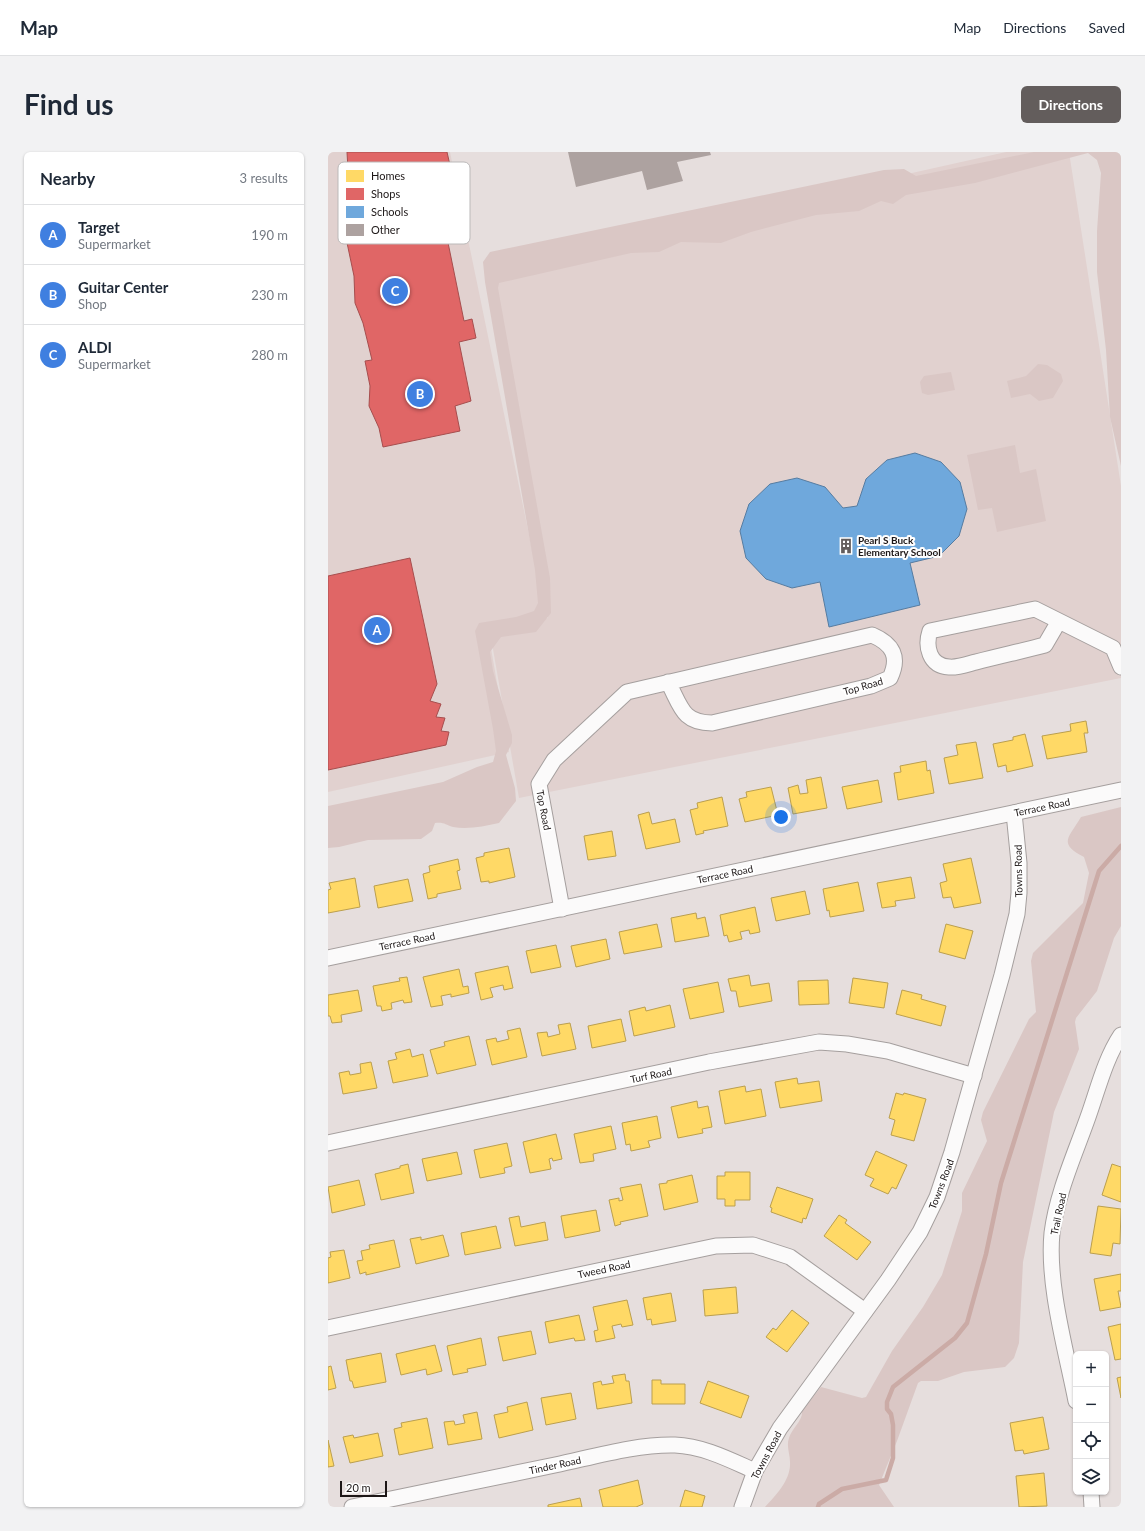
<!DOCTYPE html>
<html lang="en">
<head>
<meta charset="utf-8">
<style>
  body { margin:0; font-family:Lato,sans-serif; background:#f2f2f3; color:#1f2937 }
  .controls { position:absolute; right:12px; bottom:12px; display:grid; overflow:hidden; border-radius:6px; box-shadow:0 1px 3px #0004 }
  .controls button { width:36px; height:36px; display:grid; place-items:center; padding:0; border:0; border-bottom:1px solid #e0e1e3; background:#fff; color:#1f2937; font:20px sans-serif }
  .scale { position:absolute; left:12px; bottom:10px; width:47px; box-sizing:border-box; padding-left:4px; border:2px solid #1d1717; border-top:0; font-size:11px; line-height:14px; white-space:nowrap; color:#1d1717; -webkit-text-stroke:3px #fff; paint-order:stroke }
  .you { position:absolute; left:453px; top:665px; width:14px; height:14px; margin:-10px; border:3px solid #fff; border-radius:50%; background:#1a73e8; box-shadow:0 0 0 6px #1a73e833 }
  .badge { display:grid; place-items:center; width:26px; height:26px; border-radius:50%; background:#635d5c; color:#fff; font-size:13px; font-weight:700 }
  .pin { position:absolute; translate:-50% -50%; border:2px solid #fff; box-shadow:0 1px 4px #0006 }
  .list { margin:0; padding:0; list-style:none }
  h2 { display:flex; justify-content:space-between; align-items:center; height:52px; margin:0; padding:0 16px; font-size:17px }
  h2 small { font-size:13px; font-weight:400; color:#747a83 }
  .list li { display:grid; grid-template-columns:26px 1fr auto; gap:12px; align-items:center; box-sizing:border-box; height:60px; padding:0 16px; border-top:1px solid #e0e1e3 }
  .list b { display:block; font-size:15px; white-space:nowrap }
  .list p { margin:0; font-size:13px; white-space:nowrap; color:#747a83 }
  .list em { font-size:13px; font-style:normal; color:#747a83 }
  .icon { flex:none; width:22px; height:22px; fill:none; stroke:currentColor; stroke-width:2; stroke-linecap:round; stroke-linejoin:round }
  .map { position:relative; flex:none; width:793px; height:1355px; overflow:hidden; border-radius:6px }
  header { display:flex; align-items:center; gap:24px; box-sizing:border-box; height:56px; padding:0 20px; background:#fff; border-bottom:1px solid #e0e1e3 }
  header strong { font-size:19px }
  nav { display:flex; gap:22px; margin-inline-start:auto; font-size:14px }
  .intro { display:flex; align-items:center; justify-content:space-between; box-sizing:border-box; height:96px; padding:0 24px }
  h1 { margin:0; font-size:28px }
  .button { padding:10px 18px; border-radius:6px; background:#635d5c; color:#fff; font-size:14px; font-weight:700 }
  main { display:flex; gap:24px; padding:0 24px }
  aside { flex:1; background:#fff; border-radius:6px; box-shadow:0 1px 3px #0004 }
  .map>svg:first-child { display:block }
  .built { fill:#e1d1cf }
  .green { fill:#dac7c5 }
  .homes { fill:#ffd966; stroke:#bb9f4e }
  .shops { fill:#e06666; stroke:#a64e4e }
  .schools { fill:#6fa8dc; stroke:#567ca1 }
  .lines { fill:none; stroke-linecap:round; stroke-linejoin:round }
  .stream { stroke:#cbaba6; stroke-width:4.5 }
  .building { fill:#ada2a0 }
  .minor-casing { stroke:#a59f9e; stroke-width:17 }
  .minor { stroke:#fbfafa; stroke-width:15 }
  .labels { text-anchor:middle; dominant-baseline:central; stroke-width:4; stroke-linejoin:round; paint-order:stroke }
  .poi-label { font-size:10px; font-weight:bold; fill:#1d1717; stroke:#fff; text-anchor:start }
  .street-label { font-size:10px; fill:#1d1717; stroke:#fff }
  .key { fill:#fff; stroke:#bbb9b9; stroke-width:1 }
  .key-label { font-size:11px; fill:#1d1717 }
</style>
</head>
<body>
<header>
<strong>Map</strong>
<nav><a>Map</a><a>Directions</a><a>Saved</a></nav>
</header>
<div class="intro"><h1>Find us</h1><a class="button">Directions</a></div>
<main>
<aside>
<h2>Nearby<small>3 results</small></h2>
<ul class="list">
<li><span class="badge" style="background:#3f7fe0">A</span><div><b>Target</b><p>Supermarket</p></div><em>190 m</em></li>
<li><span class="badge" style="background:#3f7fe0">B</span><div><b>Guitar Center</b><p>Shop</p></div><em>230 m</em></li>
<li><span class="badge" style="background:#3f7fe0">C</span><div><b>ALDI</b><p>Supermarket</p></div><em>280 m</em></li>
</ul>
</aside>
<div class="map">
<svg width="793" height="1355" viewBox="0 0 793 1355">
  <rect width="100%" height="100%" fill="#e6dedd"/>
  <g class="built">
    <polygon points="0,0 122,0 218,465 160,479 181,600 0,640"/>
    <polygon points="678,0 741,0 793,334 793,526 191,646 162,480 220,466 163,115"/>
  </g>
  <g class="green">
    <path d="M 706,0 L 793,0 L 793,314 L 782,265 L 778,198 L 769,120 L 769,79 L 773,21 L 769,8 L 760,1 L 647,31 L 578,43 L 565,52 L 553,49 L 531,59 L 488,63 L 423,80 L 393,91 L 353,90 L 331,100 L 303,101 L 171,131 L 170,136 L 222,426 L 223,461 L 208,480 L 173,485 L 162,500 L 165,519 L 184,583 L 184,591 L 178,603 L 187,636 L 188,649 L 171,671 C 156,674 140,678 125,675 C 117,673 117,670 107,671 L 104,679 L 93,687 L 40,688 L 11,695 L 0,696 L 0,654 L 115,630 L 149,615 L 165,610 L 168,599 L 165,577 L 147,479 L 151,471 L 188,465 L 206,459 L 210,451 L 207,418 L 157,130 L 155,110 L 162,100 L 556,18 L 576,17 L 588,24 Z"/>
    <polygon points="710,212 719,213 733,222 735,229 725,246 711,249 702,242 683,246 679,229 698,224"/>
    <polygon points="623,220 627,238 600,243 594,241 592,230 596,224"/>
    <polygon points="687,293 692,321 708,317 718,369 669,380 664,356 650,358 639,303"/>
    <path d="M 793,655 L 793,774 L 786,786 L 769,839 L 748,866 L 747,870 L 751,897 L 726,960 L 695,1110 L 691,1191 L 686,1206 L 677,1215 L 636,1220 L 610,1229 L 593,1229 L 590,1231 L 569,1289 L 551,1333 L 566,1355 L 437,1355 C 448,1343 463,1328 462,1310 C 462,1302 458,1294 461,1286 C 464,1276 475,1269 474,1259 L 493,1235 L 534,1246 L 538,1245 L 564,1199 L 595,1155 L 614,1123 L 634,1059 L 634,1041 L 659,989 L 653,968 L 655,960 L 701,867 L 708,860 L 703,809 L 705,801 L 755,751 L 761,721 L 756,705 C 730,691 740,687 753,665 Z"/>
  </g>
  <g class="homes">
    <polygon points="758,569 760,581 756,581 759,600 719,607 714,584 743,579 742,572"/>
    <polygon points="697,582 705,614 679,620 678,613 670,615 665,592 685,588 685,585"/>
    <polygon points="648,590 655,626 621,632 616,606 630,603 628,593"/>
    <polygon points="598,609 599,619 602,618 606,641 570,648 566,621 573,620 572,614"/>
    <polygon points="493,625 499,656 465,662 460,636 470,633 472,642 480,641 478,628"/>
    <polygon points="550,628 554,650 519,657 514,635"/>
    <polygon points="443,635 450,663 417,670 411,647 419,645 418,640"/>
    <polygon points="394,645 400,674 375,679 376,681 368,683 362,658 370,656 369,651"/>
    <polygon points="321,660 324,672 347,667 352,690 318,697 310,663"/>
    <polygon points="284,679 288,704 260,708 256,684"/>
    <polygon points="181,696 187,725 161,731 161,729 153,730 148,706 156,704 156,701"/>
    <polygon points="643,706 653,751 626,756 623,745 615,746 612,731 619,729 615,712"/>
    <polygon points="130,707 132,718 129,719 133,737 109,742 109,745 100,747 95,722 102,720 101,714"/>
    <polygon points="583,725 587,746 567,749 568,754 554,756 549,731"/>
    <polygon points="27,726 32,755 0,761 0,738 3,737 1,731"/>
    <polygon points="80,727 85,749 50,756 46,734"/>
    <polygon points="530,730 536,759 502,765 501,758 499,759 495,737"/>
    <polygon points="477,739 482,762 448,769 443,746"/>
    <polygon points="427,755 432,780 422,782 421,778 412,780 414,787 401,790 399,783 396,784 392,763"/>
    <polygon points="368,761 369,767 377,765 381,784 347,790 343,766"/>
    <polygon points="329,772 334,795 296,802 291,780"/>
    <polygon points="618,772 645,779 637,807 611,800"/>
    <polygon points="278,787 282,807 248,815 243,794"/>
    <polygon points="228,793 233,815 203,821 198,799"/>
    <polygon points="180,814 185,836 176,838 175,833 162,836 165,845 153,848 147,821"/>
    <polygon points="131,817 135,835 140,834 141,841 123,845 123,842 113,844 115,853 103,855 95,825"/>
    <polygon points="421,823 423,834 441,831 444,849 411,855 408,839 403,839 400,827"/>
    <polygon points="79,825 84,850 76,851 75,848 63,851 64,857 54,859 53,854 49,854 45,834 72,829 71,826"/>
    <polygon points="525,826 560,831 556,856 521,851"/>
    <polygon points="500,828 501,852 471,853 470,829"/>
    <polygon points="390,830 396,860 362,867 355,837"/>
    <polygon points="30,838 34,859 13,863 14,870 4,871 2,864 0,864 0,843"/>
    <polygon points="574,838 594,843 593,847 618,854 613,874 568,862"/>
    <polygon points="342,853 347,875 306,884 301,859 317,855 318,859"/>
    <polygon points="293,867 298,889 264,896 260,874"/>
    <polygon points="242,871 248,897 214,904 209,881 219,880 220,885 232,882 230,873"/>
    <polygon points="192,876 199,905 164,913 158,888 168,886 169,890 181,887 179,879"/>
    <polygon points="141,884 148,913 109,922 102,898 117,894 116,890"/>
    <polygon points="82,897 84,905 95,902 100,924 65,931 60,909 69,907 67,901"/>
    <polygon points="43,910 49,936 15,942 11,921 21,919 22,923 33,921 32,912"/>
    <polygon points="469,926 470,932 491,929 494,949 452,956 447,930"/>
    <polygon points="417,934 418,940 433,937 438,964 397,972 391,939"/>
    <polygon points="568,941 575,943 576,941 598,947 586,989 563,983 567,968 561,966"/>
    <polygon points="369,949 370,956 380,954 384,975 374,977 375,981 350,986 343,955"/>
    <polygon points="329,964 333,986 320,989 322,995 303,999 302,992 298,993 294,971"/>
    <polygon points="283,974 288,997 265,1002 266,1009 252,1011 246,982"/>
    <polygon points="228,982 234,1007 225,1009 224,1006 221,1007 223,1017 202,1021 195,990"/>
    <polygon points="179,991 184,1014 176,1016 177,1021 152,1026 146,998"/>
    <polygon points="548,999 579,1013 568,1037 564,1035 560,1042 542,1034 546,1027 537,1023"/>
    <polygon points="129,1000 134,1022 99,1029 94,1007"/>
    <polygon points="80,1012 86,1041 53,1048 47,1022 72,1016 72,1014"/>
    <polygon points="784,1012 793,1015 793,1050 774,1043"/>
    <polygon points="397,1020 422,1020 422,1048 407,1048 407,1054 397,1054 397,1047 389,1047 389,1024 397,1024"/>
    <polygon points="364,1023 370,1050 336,1058 331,1032 339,1031 339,1029"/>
    <polygon points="31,1028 37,1053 4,1061 0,1035"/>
    <polygon points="313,1032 320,1064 292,1070 293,1072 287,1074 281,1048 291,1046 291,1049 295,1048 292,1036"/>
    <polygon points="449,1035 485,1047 478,1067 475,1066 474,1071 443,1060 444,1056 442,1055"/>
    <polygon points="770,1054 793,1057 792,1092 785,1091 783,1104 762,1101"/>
    <polygon points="268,1058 272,1079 237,1086 233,1064"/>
    <polygon points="511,1063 519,1068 517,1071 543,1090 529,1108 496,1084"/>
    <polygon points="191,1064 193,1075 217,1070 220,1088 187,1094 181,1066"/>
    <polygon points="168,1074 173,1096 137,1103 133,1081"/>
    <polygon points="115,1083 121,1104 88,1112 82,1087 93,1085 93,1088"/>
    <polygon points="66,1088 72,1115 38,1123 38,1120 32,1122 29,1109 35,1108 33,1099 42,1097 41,1093"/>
    <polygon points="16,1098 22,1126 0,1131 0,1106 3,1105 2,1100"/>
    <polygon points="793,1122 793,1139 790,1139 793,1155 772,1159 766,1127"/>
    <polygon points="408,1135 410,1161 377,1164 375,1138"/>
    <polygon points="343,1141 348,1169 324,1173 323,1167 319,1168 315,1146"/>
    <polygon points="299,1148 305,1173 294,1175 293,1172 284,1174 287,1186 268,1190 266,1179 270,1178 265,1155"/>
    <polygon points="464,1158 481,1171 459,1200 438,1185 445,1176 448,1178"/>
    <polygon points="251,1163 257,1188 247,1189 246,1186 221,1191 217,1170"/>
    <polygon points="793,1172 793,1207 787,1208 780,1175"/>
    <polygon points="203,1179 208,1202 175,1209 170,1185"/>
    <polygon points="153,1186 158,1213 139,1217 140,1220 125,1223 119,1194"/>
    <polygon points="107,1193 114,1219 99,1223 98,1217 73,1223 68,1202"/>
    <polygon points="53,1201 58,1230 26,1236 24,1229 22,1229 18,1208"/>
    <polygon points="3,1214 8,1236 0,1238 0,1215"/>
    <polygon points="297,1222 298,1229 301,1229 304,1251 269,1257 265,1231 273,1229 274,1233 286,1231 284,1224"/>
    <polygon points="793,1225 793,1246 789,1226"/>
    <polygon points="324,1228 333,1228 333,1232 357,1232 357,1252 324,1252"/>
    <polygon points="380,1229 421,1244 413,1266 372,1251"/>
    <polygon points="243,1241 248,1267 218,1273 213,1246"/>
    <polygon points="199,1250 205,1278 171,1286 166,1263 180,1260 179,1255"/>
    <polygon points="149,1260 154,1287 120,1293 116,1270 126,1269 127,1273 137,1271 135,1263"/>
    <polygon points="715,1265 721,1297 696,1302 695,1298 687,1299 682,1271"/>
    <polygon points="99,1266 105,1296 71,1303 66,1277 74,1275 73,1271"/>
    <polygon points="50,1281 55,1304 22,1311 15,1285 25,1283 26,1286"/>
    <polygon points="0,1288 6,1314 0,1315"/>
    <polygon points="716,1321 719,1354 691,1355 688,1324"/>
    <polygon points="310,1328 315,1352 308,1355 275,1355 271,1338"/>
    <polygon points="357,1338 377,1344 374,1355 352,1355"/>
    <polygon points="252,1346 254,1355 220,1355 220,1353"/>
  </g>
  <g class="shops">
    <polygon points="19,0 119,0 133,62 115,66 136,169 144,167 148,186 131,190 143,249 127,254 132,279 55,295 51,276 41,254 42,234 37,209 44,208 35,171 27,151 26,124 18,86 40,82 33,43 20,18"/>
    <polygon points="82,406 109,532 102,549 113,552 108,565 117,566 113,579 121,580 118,593 0,618 0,424"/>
  </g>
  <polygon class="schools" points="587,301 613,310 632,330 639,357 631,384 611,404 582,411 592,453 501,475 492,430 464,436 438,427 418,406 412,379 421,352 442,332 469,326 497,335 515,356 529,354 538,327 559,308"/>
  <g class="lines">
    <polyline class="stream" points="490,1355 491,1352 514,1337 558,1328 565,1306 565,1273 563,1262 559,1257 559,1250 565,1235 627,1186 639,1171 658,1102 673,1031 771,719 793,694"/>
  </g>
  <polygon class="building" points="240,0 382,0 383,3 349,10 355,29 319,38 314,19 248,35"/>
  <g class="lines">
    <defs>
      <g id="minor">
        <path d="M 731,469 L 717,493 C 694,499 671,504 648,510 C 640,512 629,516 621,515 C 601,514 597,494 602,479 L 707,457 L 785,496 L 793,515"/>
        <path d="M 234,757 L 211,632 L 226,608 L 299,540 L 544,483 C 565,492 572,505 562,526 L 543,534 L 384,571 C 354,571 353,554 340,530"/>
        <polyline points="0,806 793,638"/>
        <polyline points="0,991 381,910 491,890 519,892 560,899 646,924"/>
        <polyline points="0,1176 388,1094 425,1093 462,1105 537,1159"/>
        <path d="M 748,1249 C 738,1198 719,1132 724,1081 C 729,1041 747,1002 760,965 C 770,937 777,907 793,883"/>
        <polyline points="763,1340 764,1355"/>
        <path d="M 24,1355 C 92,1341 159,1327 227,1313 C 265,1305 308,1292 347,1293 C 375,1294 402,1308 427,1319"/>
        <polyline points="414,1355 427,1319 452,1276 560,1128 592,1080 609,1045 624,1000 674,823 689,762 691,741 691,711 686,661"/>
      </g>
    </defs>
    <use href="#minor" class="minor-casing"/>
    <use href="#minor" class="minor"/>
  </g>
  <defs>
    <symbol id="building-bare" viewBox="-9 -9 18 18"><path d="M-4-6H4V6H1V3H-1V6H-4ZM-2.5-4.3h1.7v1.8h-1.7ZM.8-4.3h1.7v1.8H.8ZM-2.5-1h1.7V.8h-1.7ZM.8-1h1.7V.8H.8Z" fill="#635d5c" stroke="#fff" stroke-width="2.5" paint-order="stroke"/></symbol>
  </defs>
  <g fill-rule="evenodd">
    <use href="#building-bare" x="507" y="383" width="22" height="22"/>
  </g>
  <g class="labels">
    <g class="poi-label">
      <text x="530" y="388">Pearl S Buck<tspan x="530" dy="12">Elementary School</tspan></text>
    </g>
    <g class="street-label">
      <text transform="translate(535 534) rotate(-16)">Top Road</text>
      <text transform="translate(714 655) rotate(-12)">Terrace Road</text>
      <text transform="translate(216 658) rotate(79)">Top Road</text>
      <text transform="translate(690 719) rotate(-91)">Towns Road</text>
      <text transform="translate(397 722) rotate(-12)">Terrace Road</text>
      <text transform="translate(79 789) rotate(-12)">Terrace Road</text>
      <text transform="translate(323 923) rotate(-12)">Turf Road</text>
      <text transform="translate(613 1032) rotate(-69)">Towns Road</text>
      <text transform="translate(730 1062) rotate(-78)">Trail Road</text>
      <text transform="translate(276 1117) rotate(-12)">Tweed Road</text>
      <text transform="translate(438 1303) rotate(-62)">Towns Road</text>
      <text transform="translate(227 1313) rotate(-12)">Tinder Road</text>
    </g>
  </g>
  <rect x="10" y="10" width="132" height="82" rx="6" class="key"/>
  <rect x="18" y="18" width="18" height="12" fill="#ffd966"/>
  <rect x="18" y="36" width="18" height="12" fill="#e06666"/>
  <rect x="18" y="54" width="18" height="12" fill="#6fa8dc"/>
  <rect x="18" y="72" width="18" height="12" fill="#ada2a0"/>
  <g class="key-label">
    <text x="43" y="28">Homes</text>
    <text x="43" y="46">Shops</text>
    <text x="43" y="64">Schools</text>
    <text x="43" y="82">Other</text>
  </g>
</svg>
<div class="controls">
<button>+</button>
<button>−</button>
<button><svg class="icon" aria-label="locate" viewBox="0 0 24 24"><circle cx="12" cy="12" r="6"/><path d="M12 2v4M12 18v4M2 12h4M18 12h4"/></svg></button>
<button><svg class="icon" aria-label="layers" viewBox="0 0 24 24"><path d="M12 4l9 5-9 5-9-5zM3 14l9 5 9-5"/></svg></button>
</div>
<div class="scale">20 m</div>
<div class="you"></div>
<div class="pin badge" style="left:49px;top:478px;background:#3f7fe0">A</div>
<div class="pin badge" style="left:92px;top:242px;background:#3f7fe0">B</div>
<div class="pin badge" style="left:67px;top:139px;background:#3f7fe0">C</div>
</div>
</main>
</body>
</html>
